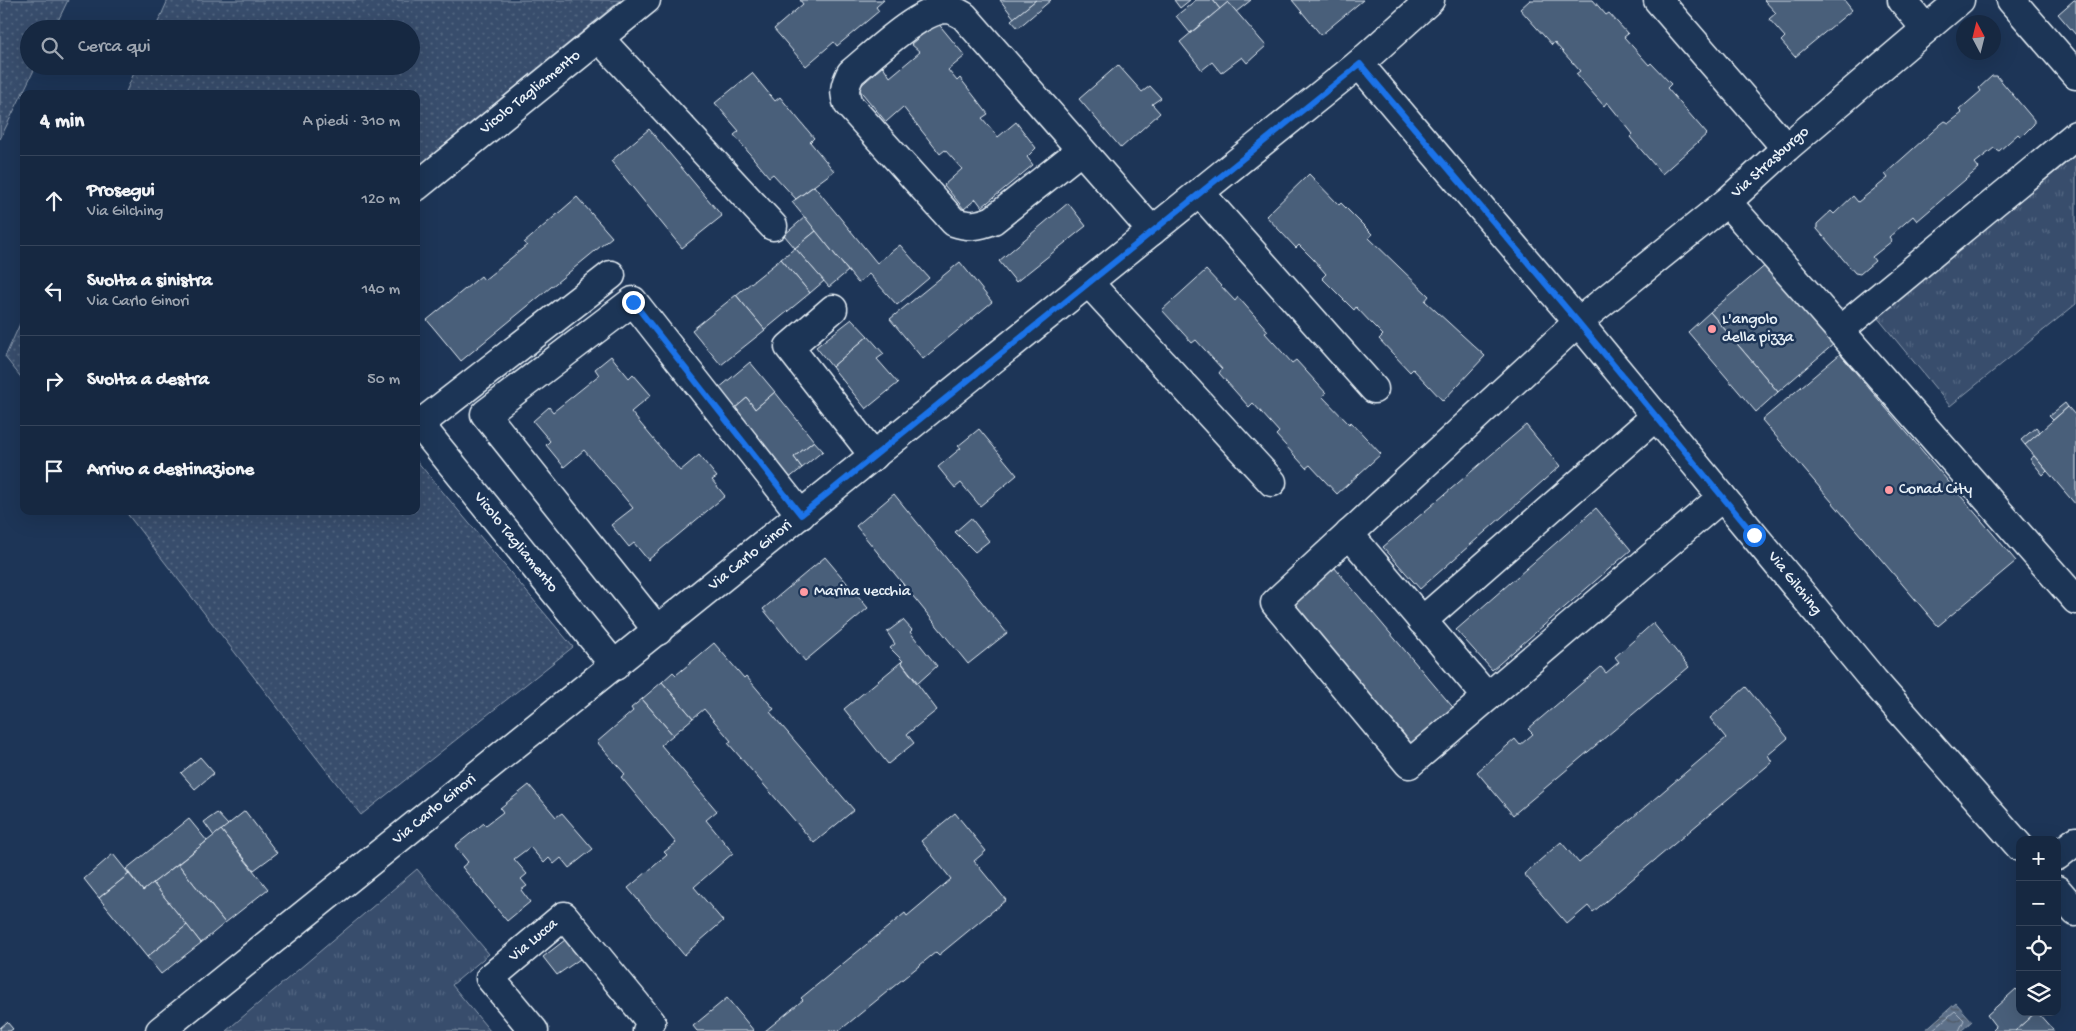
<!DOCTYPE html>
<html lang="it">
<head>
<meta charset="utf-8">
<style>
  body { margin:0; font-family:"Gochi Hand",sans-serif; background:#23344c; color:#f1f3f6 }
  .controls { position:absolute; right:15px; bottom:15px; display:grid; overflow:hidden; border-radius:10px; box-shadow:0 5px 20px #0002 }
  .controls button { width:45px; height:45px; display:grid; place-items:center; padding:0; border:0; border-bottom:1px solid #35445a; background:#162841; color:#f1f3f6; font:25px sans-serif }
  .compass { position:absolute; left:1956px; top:15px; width:45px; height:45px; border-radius:50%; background:#162841; box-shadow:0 5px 20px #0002; rotate:353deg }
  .stop { position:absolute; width:15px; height:15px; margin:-11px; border:4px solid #1a73e8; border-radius:50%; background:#fff }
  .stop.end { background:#1a73e8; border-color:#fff; box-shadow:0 1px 5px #0008 }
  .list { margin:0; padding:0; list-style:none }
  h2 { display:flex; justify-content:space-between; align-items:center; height:65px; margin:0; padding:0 20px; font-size:21px }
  h2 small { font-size:16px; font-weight:400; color:#9ea6b1 }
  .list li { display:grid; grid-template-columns:32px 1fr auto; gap:15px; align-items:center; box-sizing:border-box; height:90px; padding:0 20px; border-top:1px solid #35445a }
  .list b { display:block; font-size:19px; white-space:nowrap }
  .list p { margin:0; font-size:16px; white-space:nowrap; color:#9ea6b1 }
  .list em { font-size:16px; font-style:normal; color:#9ea6b1 }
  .icon { flex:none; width:28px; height:28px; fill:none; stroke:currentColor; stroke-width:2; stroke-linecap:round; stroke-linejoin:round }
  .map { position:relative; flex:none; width:2076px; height:1031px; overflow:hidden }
  .search { position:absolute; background:#162841; box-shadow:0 5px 20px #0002; left:20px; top:20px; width:400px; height:55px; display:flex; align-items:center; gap:12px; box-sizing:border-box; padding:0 18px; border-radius:28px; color:#9ea6b1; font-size:19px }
  .panel { position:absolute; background:#162841; box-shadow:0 5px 20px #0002; left:20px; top:90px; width:400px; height:425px; border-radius:10px }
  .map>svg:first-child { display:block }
  .grass { fill:url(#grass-dots); stroke:#909fb2 }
  .park { fill:url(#park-tufts); stroke:#909fb2 }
  .water { fill:url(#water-waves); stroke:#95a4b5 }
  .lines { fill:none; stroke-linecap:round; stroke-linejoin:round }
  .shore { stroke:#b0bdcc; stroke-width:1 }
  .building { fill:#495e7a; stroke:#e8f1f8 }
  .minor-casing { stroke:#e8f1f8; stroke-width:31 }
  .minor { stroke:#1d3557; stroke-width:28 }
  .route { stroke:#1a73e8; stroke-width:6 }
  .poi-dot { fill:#ff9aa2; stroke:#1d3557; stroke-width:2 }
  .labels { text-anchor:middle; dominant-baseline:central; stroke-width:5; stroke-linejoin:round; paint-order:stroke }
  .street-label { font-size:16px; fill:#e8f1f8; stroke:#1d3557 }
  .poi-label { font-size:16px; fill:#e8f1f8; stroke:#1d3557; text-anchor:start }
</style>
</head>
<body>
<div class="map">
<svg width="2076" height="1031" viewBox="0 0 2076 1031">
  <defs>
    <pattern id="grass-dots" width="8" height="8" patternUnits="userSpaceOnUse" patternTransform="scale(1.25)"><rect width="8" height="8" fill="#374d6c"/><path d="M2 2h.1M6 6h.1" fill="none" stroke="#546782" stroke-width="1.8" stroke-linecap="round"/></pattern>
    <pattern id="park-tufts" width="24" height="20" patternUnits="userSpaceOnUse" patternTransform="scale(1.25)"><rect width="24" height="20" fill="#374d6c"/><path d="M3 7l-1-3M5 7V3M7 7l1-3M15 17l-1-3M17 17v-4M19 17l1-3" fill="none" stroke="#546782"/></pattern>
    <pattern id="water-waves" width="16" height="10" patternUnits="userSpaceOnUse" patternTransform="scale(1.25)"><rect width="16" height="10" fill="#5d7089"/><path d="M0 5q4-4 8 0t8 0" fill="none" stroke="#505a66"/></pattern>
  </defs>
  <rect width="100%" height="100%" fill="#1d3557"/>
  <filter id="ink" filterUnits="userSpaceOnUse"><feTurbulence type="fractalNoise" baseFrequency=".02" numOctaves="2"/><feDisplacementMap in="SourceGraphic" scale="10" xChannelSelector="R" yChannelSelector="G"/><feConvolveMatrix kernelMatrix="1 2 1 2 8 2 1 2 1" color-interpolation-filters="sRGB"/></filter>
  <g filter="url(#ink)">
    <g class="grass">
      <polygon points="0,0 68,0 54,29 29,29 29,66 36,66 0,139"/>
      <polygon points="168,0 621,0 416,168 416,94 125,94 137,66 411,66 411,29 155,29"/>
      <polygon points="24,315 24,381 5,357"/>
      <polygon points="416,460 573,647 361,815 125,511 416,511"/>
    </g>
    <g class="park">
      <polygon points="2076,155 2076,304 1950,406 1877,317"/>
      <polygon points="417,869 489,954 452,985 490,1031 226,1031"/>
    </g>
    <polygon class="water" points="1956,1003 1972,1021 1961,1031 1924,1031"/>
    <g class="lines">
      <polyline class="shore" points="1931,1031 1955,1011 1964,1020 1959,1031"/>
    </g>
    <g class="building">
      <polygon points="800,0 884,0 876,7 879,11 837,46 834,42 806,66 774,29 803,4"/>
      <polygon points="1000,0 1036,0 1014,18"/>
      <polygon points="1036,0 1051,0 1018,28 1011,20"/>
      <polygon points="1174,0 1190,0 1180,8"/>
      <polygon points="1196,0 1213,0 1220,9 1190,33 1176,16"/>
      <polygon points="1213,0 1251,0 1236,12 1228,2 1220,9"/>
      <polygon points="1292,0 1363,0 1321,35"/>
      <polygon points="1530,0 1593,0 1606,15 1609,13 1628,34 1624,37 1649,65 1651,63 1671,84 1667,88 1707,134 1662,174 1630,137 1633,134 1607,102 1604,106 1576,74 1580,71 1554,42 1552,45 1520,9"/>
      <polygon points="1764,0 1844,0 1852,10 1795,57 1781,41 1785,37 1769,19 1776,13"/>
      <polygon points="2074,0 2076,0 2076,35 2058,14"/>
      <polygon points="1228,2 1266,46 1247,63 1242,57 1221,73 1212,62 1202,70 1180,42"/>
      <polygon points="937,22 965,56 948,70 957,81 960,78 988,114 982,118 998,137 1016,122 1036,148 1027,157 1033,165 982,207 976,199 964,209 944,185 962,169 945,150 940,154 903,107 886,122 858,88 883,66 890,77 920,52 911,44"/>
      <polygon points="1118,65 1142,92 1150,86 1161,98 1152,104 1160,113 1121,148 1079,99"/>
      <polygon points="752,73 775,101 780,97 814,138 810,142 834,171 796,199 773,174 769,177 734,135 739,131 715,103"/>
      <polygon points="1992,76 1997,76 2034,120 2034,124 2021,137 2018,134 1999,151 1994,148 1975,163 1979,168 1917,221 1913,216 1889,237 1892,241 1872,257 1875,261 1860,274 1855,273 1817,229 1817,224 1831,211 1834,214 1853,196 1858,202 1888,178 1885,174 1941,124 1945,121 1949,123 1962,113 1959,110 1981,91 1979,88"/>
      <polygon points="649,129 722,216 682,248 611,161"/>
      <polygon points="1309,174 1339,205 1341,203 1372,234 1369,238 1429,296 1425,301 1485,356 1443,401 1413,369 1410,372 1379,339 1383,335 1373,325 1356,307 1354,310 1322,278 1326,274 1313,259 1299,245 1296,248 1266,216"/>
      <polygon points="814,186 877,263 900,245 929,278 897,305 869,274 858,283 792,202"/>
      <polygon points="577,197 612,237 461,361 427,320 481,276 484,280 527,245 524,243"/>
      <polygon points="1068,203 1086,226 1016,282 999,261"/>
      <polygon points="805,217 816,231 795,248 784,235"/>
      <polygon points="816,231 848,271 829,287 795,248"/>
      <polygon points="795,248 824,281 810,293 781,259"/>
      <polygon points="781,259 810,293 765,330 736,295"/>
      <polygon points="960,262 992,302 923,359 890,319"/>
      <polygon points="1767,264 1835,343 1778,392 1710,312"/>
      <polygon points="1206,270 1235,301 1238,297 1268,331 1265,333 1292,363 1296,360 1326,393 1322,396 1349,424 1351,422 1381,454 1337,494 1310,465 1306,468 1276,435 1279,432 1253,403 1249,407 1219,373 1222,369 1196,340 1192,343 1162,310"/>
      <polygon points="736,295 765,330 721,365 692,330"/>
      <polygon points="1710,312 1778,392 1756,412 1688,332"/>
      <polygon points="852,319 868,336 832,367 816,347"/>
      <polygon points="868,336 884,354 877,359 898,383 866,409 832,367"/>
      <polygon points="1840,354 2016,561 1938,626 1762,420"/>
      <polygon points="611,356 629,378 633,374 651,395 631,412 640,423 680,471 699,455 717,477 712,480 725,496 648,560 634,543 629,547 611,525 633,508 623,496 584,450 564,467 546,445 550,441 533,421 549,407 553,412 599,375 595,369"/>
      <polygon points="750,362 775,392 755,409 747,398 728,414 712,394"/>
      <polygon points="775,392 814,441 794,457 802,468 783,483 728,414 747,398 755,409"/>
      <polygon points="2065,403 2068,407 2053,420 2049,416"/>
      <polygon points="2068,407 2076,416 2076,505 2025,445"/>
      <polygon points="1526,425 1560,466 1420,589 1383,547"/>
      <polygon points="2036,427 2040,432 2025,445 2021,440"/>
      <polygon points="979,429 1017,475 980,506 961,483 955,488 938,467 961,448 958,446"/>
      <polygon points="814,441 823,451 802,468 794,457"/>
      <polygon points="2034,456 2047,471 2043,475 2030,459"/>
      <polygon points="894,494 1007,633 968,664 856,526"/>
      <polygon points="1596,508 1631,550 1492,670 1456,630"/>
      <polygon points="971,518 989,541 975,552 955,532"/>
      <polygon points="825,557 868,608 805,661 763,609"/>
      <polygon points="1334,567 1457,712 1415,748 1292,603"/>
      <polygon points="903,620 912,630 910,632 937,666 918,683 901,662 903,661 890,648 895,644 887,632"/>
      <polygon points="1653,623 1689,667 1513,815 1477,772 1515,739 1520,745 1533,734 1528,729 1601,667 1606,673 1619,662 1615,657"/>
      <polygon points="714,643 744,678 746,676 774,709 770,712 854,810 814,843 728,743 731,741 704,709 693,718 662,682 673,672 676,675"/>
      <polygon points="901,662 937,710 907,734 914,743 888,764 844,709"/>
      <polygon points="662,682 693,718 673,735 642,699"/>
      <polygon points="1746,687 1788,738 1768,755 1772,762 1593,912 1588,906 1567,924 1524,874 1561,842 1579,863 1726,738 1710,718"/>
      <polygon points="642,699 673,735 661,745 717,811 706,820 733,853 694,887 723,921 684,955 628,888 667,855 664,852 676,843 621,777 625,774 597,742 633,711 631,708"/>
      <polygon points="200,757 214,773 195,789 181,773"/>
      <polygon points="529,785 556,817 562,813 593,849 569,868 561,858 554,864 549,858 544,863 530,847 514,859 527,874 521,879 527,886 521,890 530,902 507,921 462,867 468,862 455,846 484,823 486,825 503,812 500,808"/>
      <polygon points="245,811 277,853 254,870 221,830"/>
      <polygon points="217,813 228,825 214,836 204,822"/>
      <polygon points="955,813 986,851 974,861 1006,900 939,955 936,952 839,1031 765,1031 803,1000 801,998 905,913 907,916 951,879 921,841"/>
      <polygon points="189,819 207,841 143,891 126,869"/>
      <polygon points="221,830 268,889 225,923 178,864"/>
      <polygon points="113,854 129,874 99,898 84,879"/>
      <polygon points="178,864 225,923 201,943 153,883"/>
      <polygon points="129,874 143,891 153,883 187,925 147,957 99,898"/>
      <polygon points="187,925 201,943 161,974 147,957"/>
      <polygon points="565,940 580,959 557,975 543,957"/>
      <polygon points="2016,989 2020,993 2020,1012 2036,1012 2015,1031 1992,1031 1996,1027 1987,1015"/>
      <polygon points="727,998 754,1031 697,1031 693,1026"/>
      <polygon points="2037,1012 2054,1031 2015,1031 2036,1012"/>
      <polygon points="7,1022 13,1029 10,1031 0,1031 0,1028"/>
    </g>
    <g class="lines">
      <defs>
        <g id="minor">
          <polyline points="1658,0 1786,148"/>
          <polyline points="1902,0 1925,28"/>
          <polyline points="2011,0 2076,75"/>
          <polyline points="599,38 773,226"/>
          <polyline points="1359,64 1578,322 1874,681 2020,847"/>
          <path d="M 1081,150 L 993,220 C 978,226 969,227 954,222 L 848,104 C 843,91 845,85 851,73 C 873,55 919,10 946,9 C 952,9 959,13 964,16 L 1152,231"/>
          <polyline points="416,187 646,0"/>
          <polyline points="1200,193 1374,389"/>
          <polyline points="1727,202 2076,600"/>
          <polyline points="1089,283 1272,482"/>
          <polyline points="833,309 789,347 874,456"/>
          <polyline points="1840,330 2076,135"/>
          <polyline points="416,420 615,666"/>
          <polyline points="420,424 611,275"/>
          <polyline points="1722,497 1409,764 1275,603 1578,322 1727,202 1786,148 1960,0"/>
          <polyline points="1349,534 1487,697"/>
          <polyline points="1422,621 1656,416"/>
          <polyline points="658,631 485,414 633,301 801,515"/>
          <polyline points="2057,856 2076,841"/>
          <polyline points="2057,890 2076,912"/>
          <polyline points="160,1031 1359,64 1430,0"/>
          <polyline points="534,1031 490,978 564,916 651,1022 647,1031"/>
        </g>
      </defs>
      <use href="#minor" class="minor-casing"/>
      <use href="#minor" class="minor"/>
    </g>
  </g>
  <g class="lines" filter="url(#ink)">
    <polyline class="route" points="633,302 801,515 1360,64 1578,322 1754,535"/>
  </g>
  <g class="poi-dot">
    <circle cx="1712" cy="329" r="5"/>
    <circle cx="1889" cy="490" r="5"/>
    <circle cx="804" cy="592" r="5"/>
  </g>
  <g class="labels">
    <g class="street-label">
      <text transform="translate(531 93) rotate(-39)">Vicolo Tagliamento</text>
      <text transform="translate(1771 163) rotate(-42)">Via Strasburgo</text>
      <text transform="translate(515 543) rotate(51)">Vicolo Tagliamento</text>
      <text transform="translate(751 556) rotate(-39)">Via Carlo Ginori</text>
      <text transform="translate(1794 584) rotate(51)">Via Gilching</text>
      <text transform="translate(435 810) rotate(-39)">Via Carlo Ginori</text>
      <text transform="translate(534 941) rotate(-40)">Via Lucca</text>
    </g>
    <g class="poi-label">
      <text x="1722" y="320">L'angolo<tspan x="1722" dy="18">della pizza</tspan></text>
      <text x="1899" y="490">Conad City</text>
      <text x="814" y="592">Marina vecchia</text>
    </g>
  </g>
</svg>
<div class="controls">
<button>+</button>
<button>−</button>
<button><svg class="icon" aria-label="locate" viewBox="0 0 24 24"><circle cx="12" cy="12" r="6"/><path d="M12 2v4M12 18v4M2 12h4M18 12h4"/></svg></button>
<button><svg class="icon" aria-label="layers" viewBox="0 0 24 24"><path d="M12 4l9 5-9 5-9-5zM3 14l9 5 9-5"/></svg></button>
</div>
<svg class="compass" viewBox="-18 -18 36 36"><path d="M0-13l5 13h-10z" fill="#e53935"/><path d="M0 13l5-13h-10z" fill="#9ea6b1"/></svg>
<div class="stop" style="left:1754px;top:535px"></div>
<div class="stop end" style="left:633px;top:302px"></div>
<div class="search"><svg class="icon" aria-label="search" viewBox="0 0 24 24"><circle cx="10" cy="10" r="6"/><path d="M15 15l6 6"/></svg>Cerca qui</div>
<section class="panel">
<h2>4 min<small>A piedi · 310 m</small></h2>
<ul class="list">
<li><svg class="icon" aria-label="ahead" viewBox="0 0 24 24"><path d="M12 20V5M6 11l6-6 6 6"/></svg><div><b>Prosegui</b><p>Via Gilching</p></div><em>120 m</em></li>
<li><svg class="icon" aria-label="left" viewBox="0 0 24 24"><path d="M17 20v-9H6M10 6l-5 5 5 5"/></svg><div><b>Svolta a sinistra</b><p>Via Carlo Ginori</p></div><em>140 m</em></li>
<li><svg class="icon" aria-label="right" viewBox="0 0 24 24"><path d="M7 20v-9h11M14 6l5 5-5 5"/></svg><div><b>Svolta a destra</b></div><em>50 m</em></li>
<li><svg class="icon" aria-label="arrive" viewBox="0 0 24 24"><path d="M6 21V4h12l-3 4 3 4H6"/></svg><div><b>Arrivo a destinazione</b></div></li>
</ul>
</section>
</div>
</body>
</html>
